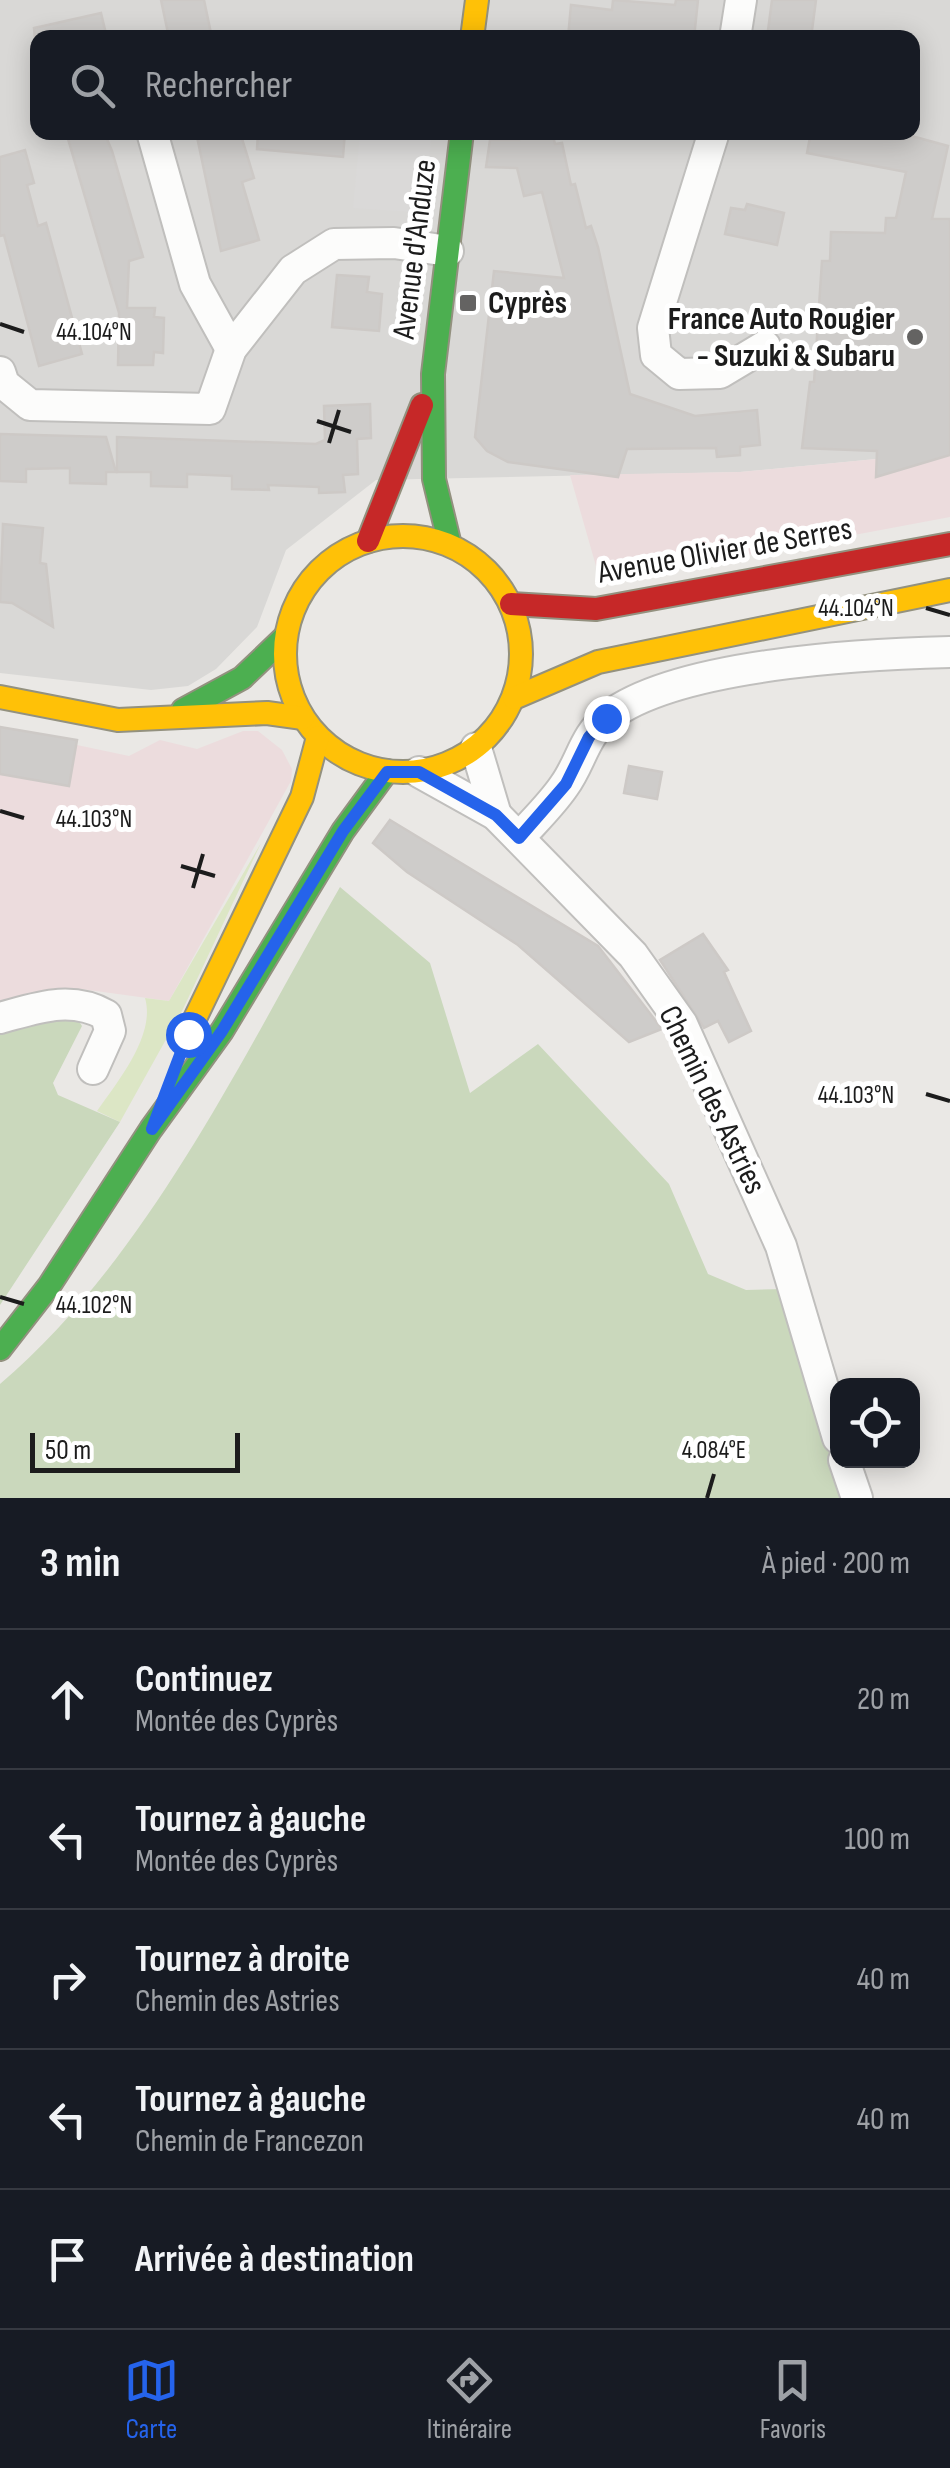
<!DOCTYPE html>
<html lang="fr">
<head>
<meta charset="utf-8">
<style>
  body { margin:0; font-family:"Sofia Sans Condensed",sans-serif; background:#20242c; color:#f1f3f6 }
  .controls { position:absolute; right:30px; bottom:30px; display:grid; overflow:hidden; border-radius:20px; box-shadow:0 5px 25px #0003 }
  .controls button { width:90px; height:90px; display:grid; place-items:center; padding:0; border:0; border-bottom:2px solid #363941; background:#171b24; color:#f1f3f6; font:50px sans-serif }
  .scale { position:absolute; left:30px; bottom:25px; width:210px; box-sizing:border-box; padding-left:10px; border:5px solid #1c1c1c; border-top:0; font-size:28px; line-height:35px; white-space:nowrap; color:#1c1c1c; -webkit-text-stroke:8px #fff; paint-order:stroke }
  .stop { position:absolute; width:30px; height:30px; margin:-22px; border:8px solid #2563eb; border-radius:50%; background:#fff }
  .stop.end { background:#2563eb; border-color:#fff; box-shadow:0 2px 10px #0008 }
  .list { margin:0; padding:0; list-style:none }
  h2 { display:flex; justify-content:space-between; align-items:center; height:130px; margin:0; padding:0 40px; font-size:42px }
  h2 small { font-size:32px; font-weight:400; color:#9ea1a6 }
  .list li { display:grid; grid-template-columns:65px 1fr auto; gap:30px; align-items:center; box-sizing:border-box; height:140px; padding:0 40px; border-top:2px solid #363941 }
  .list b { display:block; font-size:38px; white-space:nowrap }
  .list p { margin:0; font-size:32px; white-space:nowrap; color:#9ea1a6 }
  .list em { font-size:32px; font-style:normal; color:#9ea1a6 }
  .icon { flex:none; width:55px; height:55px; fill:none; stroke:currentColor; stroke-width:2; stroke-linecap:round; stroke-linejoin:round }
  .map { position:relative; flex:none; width:950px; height:1498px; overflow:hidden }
  .search { position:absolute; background:#171b24; box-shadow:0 5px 25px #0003; left:30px; right:30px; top:30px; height:110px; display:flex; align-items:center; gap:25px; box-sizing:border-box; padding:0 35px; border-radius:20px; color:#9ea1a6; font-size:38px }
  .sheet { height:830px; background:#171b24 }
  nav { display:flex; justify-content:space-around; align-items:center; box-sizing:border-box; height:140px; border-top:2px solid #363941; background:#171b24; font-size:28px; color:#9ea1a6 }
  nav a { display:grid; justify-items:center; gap:5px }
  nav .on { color:#2563eb }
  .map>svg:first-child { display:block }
  .residential { fill:#d9d8d6; fill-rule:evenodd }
  .commercial { fill:#ecdcdd }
  .grass { fill:#dce6c5 }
  .forest { fill:#cad8bc }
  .parking { fill:#dad9d8 }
  .building { fill:#ceccca; stroke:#cdc9c6; stroke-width:2.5 }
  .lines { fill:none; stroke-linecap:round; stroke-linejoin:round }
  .street-casing { stroke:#c0bfbd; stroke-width:34 }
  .fast-casing { stroke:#93917f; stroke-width:26 }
  .slow-casing { stroke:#93917f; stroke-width:26 }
  .jam-casing { stroke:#93917f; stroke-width:26 }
  .street { stroke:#fcfcfb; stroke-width:30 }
  .fast { stroke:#4caf50; stroke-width:22 }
  .slow { stroke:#ffc107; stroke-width:22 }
  .jam { stroke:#c62828; stroke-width:22 }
  .route { stroke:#2563eb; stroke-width:12 }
  .ticks { fill:none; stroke:#1c1c1c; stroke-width:4 }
  .poi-dot { fill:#646362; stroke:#fff; stroke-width:4 }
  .labels { text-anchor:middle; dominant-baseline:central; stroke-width:10; stroke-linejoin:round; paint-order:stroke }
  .street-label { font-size:32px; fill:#1c1c1c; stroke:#fff }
  .poi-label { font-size:32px; font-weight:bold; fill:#1c1c1c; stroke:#fff; text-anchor:start }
  .ticks-label { font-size:25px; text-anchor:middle; fill:#1c1c1c; stroke:#fff; stroke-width:10; stroke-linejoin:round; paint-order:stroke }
</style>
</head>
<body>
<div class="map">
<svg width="950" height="1498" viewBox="0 0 950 1498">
  <rect width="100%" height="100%" fill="#eae8e5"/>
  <path class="residential" d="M 0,0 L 950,0 L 950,219 L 886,218 L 876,459 L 740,472 L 376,480 L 286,550 L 257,627 L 216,669 L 188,686 L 151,690 L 0,673 ZM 38,38 L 912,38 L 912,132 L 38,132 Z"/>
  <g class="commercial">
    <polygon points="886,218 950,219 950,517 736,557 596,566 570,475 740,472 876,459"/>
    <polygon points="0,727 77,740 77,745 129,756 160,740 197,749 243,731 258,731 282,750 292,769 291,781 169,1001 81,989 0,1008"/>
  </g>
  <path class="grass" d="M 261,843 L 183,1009 L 120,1122 L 97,1111 C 118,1081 156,1035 145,998 L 169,1001 Z"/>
  <g class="forest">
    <path d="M 340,887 L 430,963 L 470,1093 L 538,1044 L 669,1184 L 708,1274 L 746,1290 L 784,1289 L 848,1498 L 0,1498 L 0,1384 C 149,1257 243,1055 340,887 Z"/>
    <polygon points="74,1014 82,1026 53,1083 58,1095 120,1122 0,1305 0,1023"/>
  </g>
  <polygon class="parking" points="360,133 432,133 427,179 416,189 412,212 353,208"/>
  <g class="building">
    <polygon points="161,0 204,0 212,38 169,38"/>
    <polygon points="613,0 675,5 676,0 698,0 694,38 568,38 571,5 612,10"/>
    <polygon points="772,0 816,0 811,38 767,38"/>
    <polygon points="101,13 107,38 35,38 34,28"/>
    <polygon points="66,132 104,132 112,151 143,257 129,261 127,308 155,308 154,317 164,318 163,353 154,352 153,365 118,365 119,313"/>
    <polygon points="196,132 240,132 254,178 242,182 259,240 221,251"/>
    <polygon points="258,132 345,132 343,157 257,149"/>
    <polygon points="517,132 552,132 555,144 562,143 571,185 575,184 586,228 591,226 598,247 630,394 695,416 757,410 760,445 740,447 740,455 717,457 716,448 627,449 618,477 508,462 487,451 475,437 494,271 564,278 542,192 524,196 517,168 486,167 490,140 519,140"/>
    <polygon points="811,132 897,132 948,146 932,219 950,219 950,455 876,477 877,451 802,448 810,382 814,382 822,261 830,261 831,232 885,233 886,218 896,218 906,172 807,153"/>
    <polygon points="25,150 34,183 27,185 38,226 46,223 82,354 39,366 4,235 0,236 0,157"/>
    <polygon points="747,204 784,213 777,245 725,234 731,208 745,210"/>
    <polygon points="337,275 369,277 367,292 382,294 379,331 332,327"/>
    <polygon points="370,404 371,438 357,439 358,474 343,475 345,492 319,493 319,487 268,485 269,490 232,489 232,476 187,474 187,487 151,486 151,472 117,472 117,437 316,444 325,440 324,406"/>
    <polygon points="0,434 106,437 116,472 106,472 106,484 70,483 70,468 26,469 26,482 0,481"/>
    <polygon points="3,524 43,528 40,563 46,564 53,627 12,603 0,602"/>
    <polygon points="0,727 77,740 69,786 0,774"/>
    <polygon points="629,766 662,772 657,799 624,793"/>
    <polygon points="390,820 598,946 662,1029 629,1042 518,945 407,872 373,843"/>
    <polygon points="703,934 728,970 724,972 751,1031 729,1042 718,1021 704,1028 660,960"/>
  </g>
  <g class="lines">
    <defs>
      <g id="street">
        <polyline points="735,38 741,0"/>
        <polyline points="152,132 195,284 231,349"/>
        <polyline points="714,132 653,328 656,355 679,374 720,373 765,346"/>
        <polyline points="0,372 4,384 30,405 210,409 231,349 293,270 334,244 394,243 448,251"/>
        <polyline points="476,748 496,815"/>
        <polyline points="419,772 496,815 633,955 682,1024 781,1246 838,1438"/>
        <path d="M 519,838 C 534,821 551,805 564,786 C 581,763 584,735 609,716 C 678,664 863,654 950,652"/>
        <path d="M 0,1018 C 37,1008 70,995 106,1015 L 110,1031 L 93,1069"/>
        <polyline points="844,1460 857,1498"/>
      </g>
      <g id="fast">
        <polyline points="450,545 434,479 433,374 462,132"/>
        <polyline points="183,710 242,678 286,636"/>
        <polyline points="0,1349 49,1286 151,1129 222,1031 343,831 387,771"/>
      </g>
      <g id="slow">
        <polyline points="472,38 477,0"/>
        <circle cx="403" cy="654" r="118"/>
        <polyline points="0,697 118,720 267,713 303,718"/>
        <polyline points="514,698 598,662 950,590"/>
        <polyline points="187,1035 302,797 318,737"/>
      </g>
      <g id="jam">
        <polyline points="368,541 422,405"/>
        <polyline points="511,604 596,609 950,544"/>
      </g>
    </defs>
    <use href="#street" class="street-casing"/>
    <use href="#fast" class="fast-casing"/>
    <use href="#slow" class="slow-casing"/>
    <use href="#jam" class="jam-casing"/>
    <use href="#street" class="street"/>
    <use href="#fast" class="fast"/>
    <use href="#slow" class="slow"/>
    <use href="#jam" class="jam"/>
  </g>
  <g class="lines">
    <polyline class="route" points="188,1034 152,1129 222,1031 343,831 387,772 419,772 496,815 519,838 566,784 589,737 606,718"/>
  </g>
  <path class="ticks" d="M 0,324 L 24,332M 317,421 L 351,432M 329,443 L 339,410M 926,608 L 950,615M 0,811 L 24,818M 181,866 L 215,876M 193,888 L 203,854M 926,1094 L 950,1101M 0,1297 L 24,1304M 707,1498 L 714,1474"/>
  <g class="poi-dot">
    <rect x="458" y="293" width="20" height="20" rx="5"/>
    <circle cx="915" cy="337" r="10"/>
  </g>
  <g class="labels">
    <g class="street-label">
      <text transform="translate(415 249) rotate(-83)">Avenue d'Anduze</text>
      <text transform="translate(725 551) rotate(-10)">Avenue Olivier de Serres</text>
      <text transform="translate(712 1100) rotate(64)">Chemin des Astries</text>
    </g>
    <g class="poi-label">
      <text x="488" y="303">Cyprès</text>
      <text x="895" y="319" text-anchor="end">France Auto Rougier<tspan x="895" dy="37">- Suzuki &amp; Subaru</tspan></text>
    </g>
  </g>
  <g class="ticks-label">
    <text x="94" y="340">44.104°N</text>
    <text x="856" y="616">44.104°N</text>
    <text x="94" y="827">44.103°N</text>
    <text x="856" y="1103">44.103°N</text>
    <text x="94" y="1313">44.102°N</text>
    <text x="714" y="1458">4.084°E</text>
  </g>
</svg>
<div class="controls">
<button><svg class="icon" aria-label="locate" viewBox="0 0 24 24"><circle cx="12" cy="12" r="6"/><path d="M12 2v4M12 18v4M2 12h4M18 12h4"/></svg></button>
</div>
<div class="scale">50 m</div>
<div class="stop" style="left:188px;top:1034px"></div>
<div class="stop end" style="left:606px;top:718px"></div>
<div class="search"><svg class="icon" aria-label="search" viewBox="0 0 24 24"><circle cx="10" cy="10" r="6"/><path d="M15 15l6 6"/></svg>Rechercher</div>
</div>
<section class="sheet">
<h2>3 min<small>À pied · 200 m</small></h2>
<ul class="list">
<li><svg class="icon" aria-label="ahead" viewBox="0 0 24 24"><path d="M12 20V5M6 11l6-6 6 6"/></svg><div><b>Continuez</b><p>Montée des Cyprès</p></div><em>20 m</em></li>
<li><svg class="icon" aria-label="left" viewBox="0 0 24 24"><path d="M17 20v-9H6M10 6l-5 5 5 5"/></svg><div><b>Tournez à gauche</b><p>Montée des Cyprès</p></div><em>100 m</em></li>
<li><svg class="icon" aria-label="right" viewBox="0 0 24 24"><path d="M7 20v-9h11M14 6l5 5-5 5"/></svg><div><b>Tournez à droite</b><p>Chemin des Astries</p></div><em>40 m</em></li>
<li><svg class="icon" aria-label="left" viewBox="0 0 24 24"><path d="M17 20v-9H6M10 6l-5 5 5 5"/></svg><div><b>Tournez à gauche</b><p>Chemin de Francezon</p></div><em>40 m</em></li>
<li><svg class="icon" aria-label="arrive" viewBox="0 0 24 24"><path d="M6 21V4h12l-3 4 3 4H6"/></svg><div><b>Arrivée à destination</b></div></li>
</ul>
</section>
<nav>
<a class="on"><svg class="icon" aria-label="map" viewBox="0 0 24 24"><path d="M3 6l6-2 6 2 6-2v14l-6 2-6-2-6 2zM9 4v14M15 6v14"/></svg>Carte</a>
<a><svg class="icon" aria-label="directions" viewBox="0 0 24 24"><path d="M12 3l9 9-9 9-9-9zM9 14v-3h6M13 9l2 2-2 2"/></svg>Itinéraire</a>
<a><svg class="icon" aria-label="saved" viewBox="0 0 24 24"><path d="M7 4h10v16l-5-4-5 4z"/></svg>Favoris</a>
</nav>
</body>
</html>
